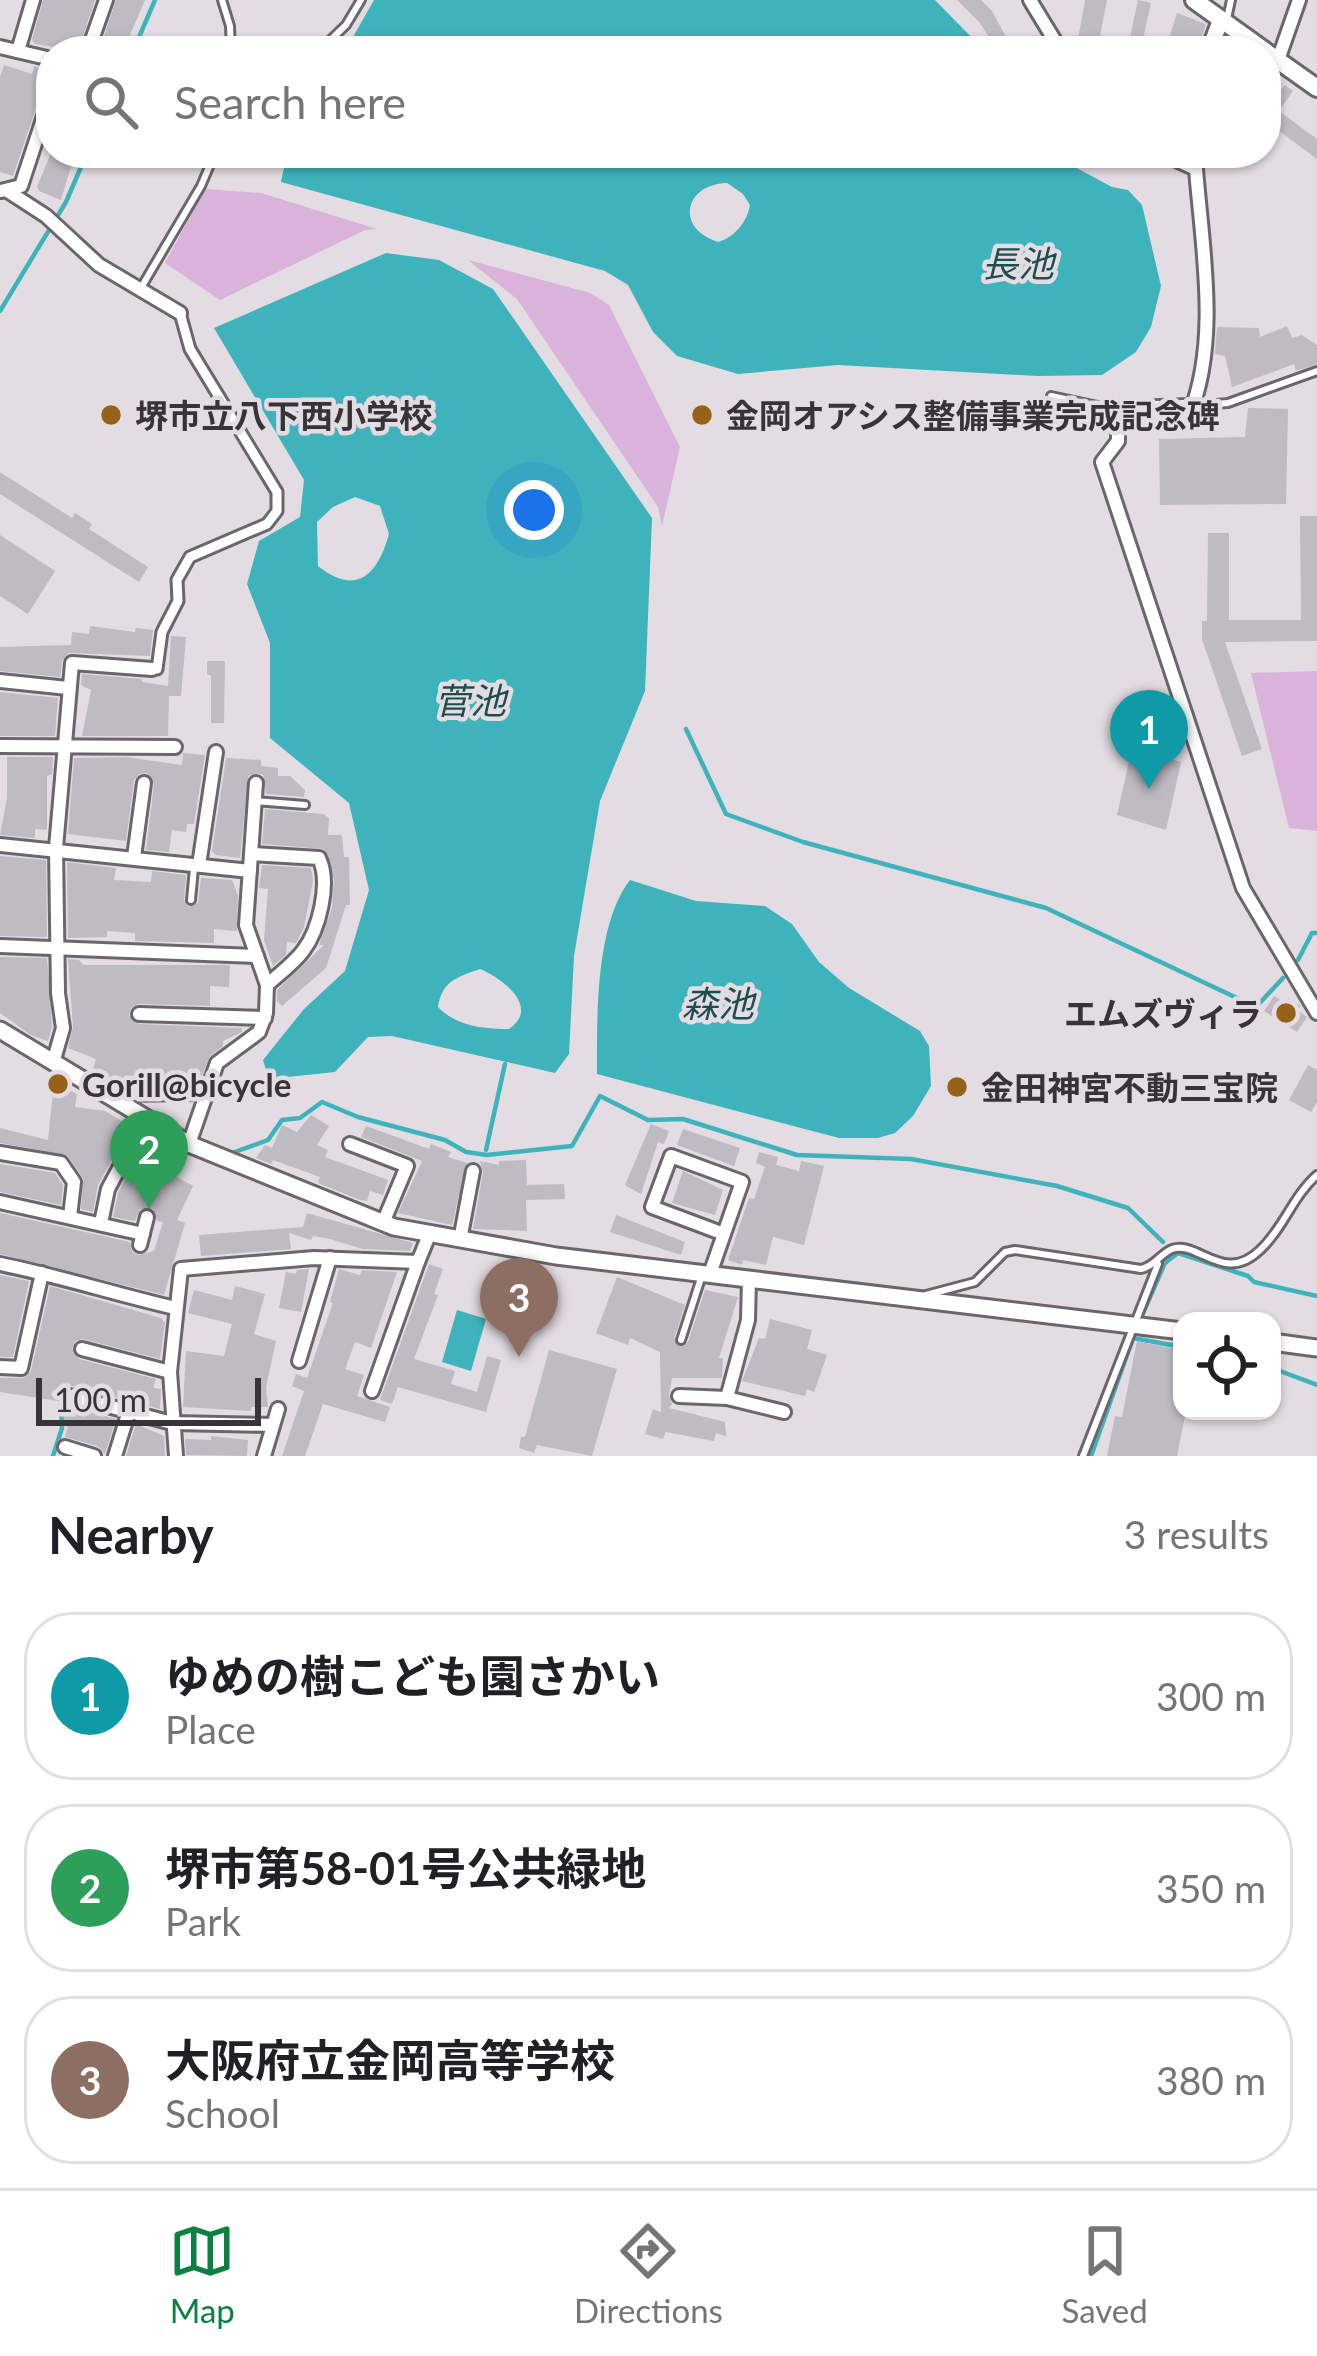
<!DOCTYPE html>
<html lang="en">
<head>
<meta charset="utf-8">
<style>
  body { margin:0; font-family:Lato,"Noto Sans JP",sans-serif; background:#f2f2f2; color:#202124 }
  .controls { position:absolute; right:36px; bottom:36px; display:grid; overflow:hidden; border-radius:24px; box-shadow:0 3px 9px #0004 }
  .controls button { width:108px; height:108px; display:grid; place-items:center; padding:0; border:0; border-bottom:3px solid #e0e0e0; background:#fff; color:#202124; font:60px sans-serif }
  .scale { position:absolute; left:36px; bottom:30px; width:225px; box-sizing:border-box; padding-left:12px; border:6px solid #363436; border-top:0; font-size:33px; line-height:42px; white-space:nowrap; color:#363436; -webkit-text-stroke:9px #e3dce2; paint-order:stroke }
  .you { position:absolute; left:534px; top:510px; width:42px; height:42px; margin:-30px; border:9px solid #fff; border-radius:50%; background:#1a73e8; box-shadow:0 0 0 18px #1a73e833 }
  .badge { display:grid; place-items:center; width:78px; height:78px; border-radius:50%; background:#0b8043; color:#fff; font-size:39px; font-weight:700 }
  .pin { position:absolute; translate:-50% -99px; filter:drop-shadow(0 3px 6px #0008) }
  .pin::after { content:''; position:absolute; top:63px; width:42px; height:36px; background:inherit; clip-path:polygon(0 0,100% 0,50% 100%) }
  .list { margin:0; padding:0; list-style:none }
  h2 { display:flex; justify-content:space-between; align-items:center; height:156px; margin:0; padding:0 48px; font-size:51px }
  h2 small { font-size:39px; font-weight:400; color:#757577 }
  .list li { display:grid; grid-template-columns:78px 1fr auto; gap:36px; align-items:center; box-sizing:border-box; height:168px; margin:0 24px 24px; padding:0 24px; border:3px solid #e0e0e0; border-radius:48px }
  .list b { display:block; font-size:45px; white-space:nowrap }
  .list p { margin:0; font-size:39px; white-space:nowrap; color:#757577 }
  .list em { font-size:39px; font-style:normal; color:#757577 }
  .icon { flex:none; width:66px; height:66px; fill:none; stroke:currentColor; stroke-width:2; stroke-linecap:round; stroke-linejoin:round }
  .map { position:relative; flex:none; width:1317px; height:1456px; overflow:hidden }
  .search { position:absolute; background:#fff; box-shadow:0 3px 9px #0004; left:36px; right:36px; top:36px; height:132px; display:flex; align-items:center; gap:30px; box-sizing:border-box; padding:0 42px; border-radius:48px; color:#757577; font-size:45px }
  .sheet { height:732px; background:#fff }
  nav { display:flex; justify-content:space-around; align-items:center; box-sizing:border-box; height:168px; border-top:3px solid #e0e0e0; background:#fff; font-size:33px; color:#757577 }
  nav a { display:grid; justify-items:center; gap:6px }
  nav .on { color:#0b8043 }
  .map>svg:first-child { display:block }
  .green { fill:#d9b3d9 }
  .water { fill:#3eb3bb; fill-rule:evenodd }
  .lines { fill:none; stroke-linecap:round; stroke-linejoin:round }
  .stream { stroke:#3eb3bb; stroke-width:4.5 }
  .building { fill:#bebbc3 }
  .service-casing { stroke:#6b666b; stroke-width:12 }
  .pedestrian-casing { stroke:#6b666b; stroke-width:15 }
  .minor-casing { stroke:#6b666b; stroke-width:18 }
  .tertiary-casing { stroke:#6b666b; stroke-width:21 }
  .secondary-casing { stroke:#6b666b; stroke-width:22 }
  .service { stroke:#fff; stroke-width:6 }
  .pedestrian { stroke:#fff; stroke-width:9 }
  .minor { stroke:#fff; stroke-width:12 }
  .tertiary { stroke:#fff; stroke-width:15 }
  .secondary { stroke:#fff; stroke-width:16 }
  .poi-dot { fill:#966217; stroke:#e3dce2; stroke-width:4.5 }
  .labels { text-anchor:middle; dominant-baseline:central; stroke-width:9; stroke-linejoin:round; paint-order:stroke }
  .poi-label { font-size:33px; font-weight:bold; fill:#363436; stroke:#e3dce2; text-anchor:start }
  .water-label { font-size:36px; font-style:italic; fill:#1b4d51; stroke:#e3dce2 }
</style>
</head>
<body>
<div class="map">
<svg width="1317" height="1456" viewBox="0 0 1317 1456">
  <rect width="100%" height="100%" fill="#e3dce2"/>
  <g class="green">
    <polygon points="205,189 261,193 377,229 365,230 220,300 165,263"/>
    <polygon points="468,260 590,293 609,305 680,447 662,526 658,507 517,299"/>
    <polygon points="1317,671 1317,831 1289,828 1251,673"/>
  </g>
  <g class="water">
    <polygon points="374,0 935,0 985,51 400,51 390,47 345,51"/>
    <path d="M 287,153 L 1065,153 L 1073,166 L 1112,187 L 1128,190 L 1142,205 L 1161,286 L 1151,327 L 1136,352 L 1102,375 L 1038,376 L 838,365 L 738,374 L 677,356 L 653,332 L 628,285 L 605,271 L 281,182 ZM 727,183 L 743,194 L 750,205 C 747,222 735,237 718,242 C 674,228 685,184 727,183 Z"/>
    <path d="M 386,253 L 439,260 L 493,289 L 652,518 L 645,691 L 600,801 L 574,956 L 569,1054 L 555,1073 L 392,1036 L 368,1037 L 335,1072 L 269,1079 L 263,1060 L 304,1009 L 345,971 L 369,890 L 349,803 L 270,738 L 270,643 L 247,584 L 259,541 L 300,517 L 304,480 L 214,328 ZM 355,497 L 380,506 L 389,534 C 378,574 357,597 318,566 L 317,522 L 333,507 ZM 480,969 C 502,978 541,1007 509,1029 C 483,1029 456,1026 438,1007 C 442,981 457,977 480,969 Z"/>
    <path d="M 630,880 L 696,901 L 765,906 L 792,924 L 819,962 L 849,988 L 920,1031 L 929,1046 L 931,1086 L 913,1116 L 895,1133 L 878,1138 L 839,1138 L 597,1074 C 597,1018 595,925 630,880 Z"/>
    <polygon points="457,1310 486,1319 471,1371 442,1362"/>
  </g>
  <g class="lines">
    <g class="stream">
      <polyline points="133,51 155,0"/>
      <polyline points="0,311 66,202 87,153"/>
      <polyline points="686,729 726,814 803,842 1046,908 1256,1007 1283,978"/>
      <polyline points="1298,960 1312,933 1317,933"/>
      <polyline points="486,1150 505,1064"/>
      <polyline points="232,1153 268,1140 282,1120 300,1118 322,1102 358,1117 445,1140 466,1152 487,1155 572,1146 600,1096 648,1120 683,1119 797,1155 911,1159 1057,1186 1128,1208 1163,1242"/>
      <polyline points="1143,1313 1165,1263 1178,1253 1248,1276 1254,1282 1317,1296"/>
      <polyline points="1133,1338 1182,1347"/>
      <polyline points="1272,1368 1317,1385"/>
      <polyline points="53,1456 62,1428 60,1385"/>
      <polyline points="1091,1456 1132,1341"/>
    </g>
  </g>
  <g class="building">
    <polygon points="43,0 95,0 78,51 35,44 32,40"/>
    <polygon points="116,0 145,0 123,51 99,51"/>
    <polygon points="957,0 981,0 992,11 1011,46 998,51 980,23"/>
    <polygon points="1085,0 1107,0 1100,36 1129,42 1138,0 1151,3 1142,44 1147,45 1146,51 1076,51"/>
    <polygon points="1177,13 1206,24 1197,51 1165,51"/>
    <polygon points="4,65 32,74 34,66 48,72 13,176 0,172 0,77"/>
    <polygon points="1285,85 1293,91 1279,111 1317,139 1317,159 1270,124 1266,130 1266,101 1270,104"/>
    <polygon points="51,153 75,153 61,200 39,191 37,187"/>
    <polygon points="1287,326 1292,338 1302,335 1317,345 1317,364 1296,371 1294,364 1232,387 1225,356 1215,354 1217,327 1259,328 1260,337"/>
    <polygon points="1248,408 1288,409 1286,504 1160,505 1159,439 1245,437"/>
    <polygon points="0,472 72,518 75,513 92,524 89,529 148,567 139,582 0,494"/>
    <polygon points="1300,516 1317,516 1317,641 1225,642 1262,749 1242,756 1202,639 1202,621 1207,621 1208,533 1229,533 1229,620 1301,620"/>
    <polygon points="0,535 55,571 28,614 0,596"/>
    <polygon points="90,626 135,632 136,628 153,630 150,656 69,653 62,661 60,677 0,671 0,647 71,645 72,632 89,634"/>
    <polygon points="171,636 186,637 181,696 169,696 168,736 82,736 91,690 81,685 82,674 142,679 142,682 168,686"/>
    <polygon points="207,661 225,661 224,723 211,723 211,675 207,675"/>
    <polygon points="0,692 58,698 55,736 0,736"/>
    <polygon points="1132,748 1181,762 1166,830 1117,815"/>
    <polygon points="183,753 205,755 194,824 187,824 186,832 172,830 169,852 146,850 154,784 147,773 139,774 134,780 126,841 68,834 74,758 126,757 182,765"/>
    <polygon points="7,757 53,757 52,774 47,776 47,830 35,829 35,838 0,835 7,798"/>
    <polygon points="226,758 261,760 261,766 278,768 278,776 290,776 305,790 304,797 266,794 263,775 256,773 248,776 240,858 216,855 212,851"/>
    <polygon points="265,809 323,814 329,818 328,835 342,835 344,857 349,857 350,905 346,905 326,968 282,1006 277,1001 277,990 324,945 319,945 332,908 334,879 324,849 262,844"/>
    <polygon points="0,856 46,860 47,937 0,936"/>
    <polygon points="67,862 116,868 114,880 151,882 152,871 186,875 184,900 189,907 198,903 201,878 232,880 238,896 237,931 214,929 214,943 135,941 135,933 107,931 107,937 68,938"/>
    <polygon points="262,865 311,868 313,881 304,927 296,943 287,942 286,955 273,966 264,940 268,889 259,888"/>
    <polygon points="0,957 47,958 52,1027 48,1041 31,1035 0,1013"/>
    <polygon points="68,959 79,960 83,965 230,965 229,987 210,986 210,1006 138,1004 131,1008 129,1015 139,1024 242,1028 242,1032 223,1041 223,1046 210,1056 199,1083 112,1083 108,1076 92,1072 96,1059 68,1048 73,1027"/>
    <polygon points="1274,996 1285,1003 1288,998 1301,1006 1298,1010 1307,1017 1297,1032 1264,1011"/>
    <polygon points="1308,1065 1317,1070 1317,1102 1311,1112 1289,1100"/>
    <polygon points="54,1082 77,1094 75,1107 105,1111 130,1126 98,1185 93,1212 81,1209 83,1178 67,1155 0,1143 0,1128 48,1140"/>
    <polygon points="311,1115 329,1126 317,1145 328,1150 325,1157 388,1180 383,1195 370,1191 367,1201 360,1200 318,1183 320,1177 273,1160 271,1164 256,1158 265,1145 272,1148 282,1125 297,1132"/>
    <polygon points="651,1124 669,1131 664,1144 658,1142 641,1194 625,1185"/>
    <polygon points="366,1126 429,1149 431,1144 451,1152 448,1157 467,1163 452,1225 398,1213 422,1161 361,1137"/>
    <polygon points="683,1129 740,1148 734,1166 677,1145"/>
    <polygon points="149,1135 171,1153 163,1169 193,1186 177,1220 185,1223 164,1295 0,1254 0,1213 130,1242 132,1252 139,1255 154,1251 163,1222 157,1221 153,1209 140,1209 135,1221 113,1217 118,1193"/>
    <polygon points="759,1152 778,1157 776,1165 799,1171 801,1161 824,1166 804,1245 773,1237 766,1265 743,1260 742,1265 728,1260 749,1198 754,1199 765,1167 756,1163"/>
    <polygon points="526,1160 527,1185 564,1184 565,1199 526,1200 527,1231 473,1229 483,1173 480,1161 499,1165 499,1161"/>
    <polygon points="0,1164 55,1173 63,1185 61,1205 0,1192"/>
    <polygon points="683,1171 723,1190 715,1215 672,1203"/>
    <polygon points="307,1213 413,1243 410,1251 363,1249 330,1239 313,1236 311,1240 289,1233 291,1249 201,1256 199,1235 303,1227"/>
    <polygon points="616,1215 685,1242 681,1255 610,1232"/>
    <polygon points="429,1264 443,1269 434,1294 438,1295 414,1359 455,1371 451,1384 477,1392 487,1356 501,1360 486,1412 398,1387 392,1404 380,1400"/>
    <polygon points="309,1269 301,1312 279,1308 286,1272 296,1274 297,1270"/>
    <polygon points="339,1269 360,1275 362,1270 397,1272 371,1348 355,1342 345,1369 364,1375 357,1396 390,1407 385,1422 323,1404 305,1456 282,1456 304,1391 292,1386 296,1374 307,1378 333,1303 330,1302"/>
    <polygon points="0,1275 29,1281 13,1357 0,1357"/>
    <polygon points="617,1277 685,1305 674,1339 680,1347 688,1342 705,1290 738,1297 719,1358 723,1358 722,1378 672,1378 669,1394 672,1404 669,1408 725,1422 726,1436 716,1433 714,1441 666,1432 663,1439 645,1434 653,1409 661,1412 660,1352 630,1338 628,1345 596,1333"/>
    <polygon points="50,1286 161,1318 165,1323 160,1359 83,1339 75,1341 72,1348 79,1359 156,1379 153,1388 161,1389 160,1409 68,1385 58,1389 58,1401 0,1392 0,1378 24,1378 31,1371"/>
    <polygon points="235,1286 265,1294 254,1334 276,1341 266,1387 268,1407 251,1407 251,1411 183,1407 186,1351 224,1356 232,1324 188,1313 194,1290 232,1300"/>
    <polygon points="770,1319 812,1330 807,1349 827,1355 814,1392 807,1389 805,1396 742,1381 759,1338 765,1339"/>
    <polygon points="1137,1341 1175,1349 1174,1356 1182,1357 1182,1411 1186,1411 1177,1456 1107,1456 1115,1416 1122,1417"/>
    <polygon points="549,1350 617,1369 592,1456 537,1445 534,1453 519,1448 521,1437 525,1437"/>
    <polygon points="63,1405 116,1419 105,1454 97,1446 65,1437 69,1422 64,1421"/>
    <polygon points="136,1424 164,1436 165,1456 126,1456"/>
    <polygon points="211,1436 248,1440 247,1456 186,1455 185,1439 211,1440"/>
  </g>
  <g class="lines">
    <defs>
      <g id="service">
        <polyline points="222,0 230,26 231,51"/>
        <polyline points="1227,19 1231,0"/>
        <polyline points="319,51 346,25 361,0"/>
        <polyline points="142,286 201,186 215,153"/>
        <polyline points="1051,396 1098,406 1190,403"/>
        <polyline points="1193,406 1228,403 1317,371"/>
        <polyline points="255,801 305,805"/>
        <polyline points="191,900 194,868"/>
        <path d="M 926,1295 L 975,1282 L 1005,1252 L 1015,1250 L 1141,1269 C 1155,1266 1160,1254 1172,1249 C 1198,1240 1224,1285 1260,1250 C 1283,1229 1293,1196 1317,1175"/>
        <polyline points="681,1340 702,1275"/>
        <polyline points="1083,1456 1158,1264"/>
      </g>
      <polyline id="pedestrian" points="152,669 157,669 162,632 178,601 177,580 190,557 267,524 277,511 277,492 190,349 180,313"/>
      <g id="minor">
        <polyline points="1030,0 1061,51"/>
        <polyline points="0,47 51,59"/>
        <polyline points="18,51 33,0"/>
        <polyline points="88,51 106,0"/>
        <polyline points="1278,60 1299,0"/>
        <path d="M 1161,153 L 1196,169 C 1202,247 1220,341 1189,416 L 1118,424 L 1118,441 L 1102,462 L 1243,888 L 1317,1013"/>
        <polyline points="6,190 46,216 99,265 180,313"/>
        <polyline points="1,191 21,186 51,95"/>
        <polyline points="0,681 68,688"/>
        <polyline points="0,746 175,747"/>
        <polyline points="0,845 250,871"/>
        <path d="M 252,854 L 319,858 C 331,883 319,930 303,951 C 293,964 279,974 267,985"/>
        <polyline points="134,857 144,783"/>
        <polyline points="199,865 216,752"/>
        <polyline points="0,946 257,956"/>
        <polyline points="139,1014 265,1018"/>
        <polyline points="53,1063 63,1028 58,993 56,848 72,663 152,669"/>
        <polyline points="106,1094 206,1093"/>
        <polyline points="189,1144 217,1063 259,1032 266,1013 267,985 246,925 256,783"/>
        <polyline points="350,1144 407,1166 383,1223"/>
        <polyline points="0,1153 61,1163 74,1182 70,1217"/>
        <polyline points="0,1202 143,1234"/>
        <polyline points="101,1223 108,1189 145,1120"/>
        <polyline points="460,1240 473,1171"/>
        <polyline points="140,1245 147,1217"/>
        <path d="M 0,1264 C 59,1276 115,1294 175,1308"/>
        <polyline points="710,1274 742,1182 671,1156 652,1207 724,1234"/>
        <polyline points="82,1349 170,1372"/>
        <polyline points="299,1361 330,1258"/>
        <polyline points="0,1367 21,1368 42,1273"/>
        <polyline points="372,1391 418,1262"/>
        <polyline points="66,1395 172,1423 273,1425"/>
        <polyline points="679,1396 727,1398 784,1412"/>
        <polyline points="727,1398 748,1320 749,1279"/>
        <polyline points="65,1447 94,1456"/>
        <polyline points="115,1456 129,1411"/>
        <polyline points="176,1456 170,1372 181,1269 314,1258 418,1262 429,1235"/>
        <polyline points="264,1456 278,1409"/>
      </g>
      <g id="tertiary">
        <polyline points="1209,51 1221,19"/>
        <polyline points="1170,157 1172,153"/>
        <polyline points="0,1030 189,1144 394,1227 556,1256 1182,1331"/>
        <polyline points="1272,1342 1317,1348"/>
      </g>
      <g id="secondary">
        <polyline points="1194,0 1265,51"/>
        <polyline points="1266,52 1317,88"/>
      </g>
    </defs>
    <use href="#service" class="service-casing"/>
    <use href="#pedestrian" class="pedestrian-casing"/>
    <use href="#minor" class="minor-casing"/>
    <use href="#tertiary" class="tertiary-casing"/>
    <use href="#secondary" class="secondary-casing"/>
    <use href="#service" class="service"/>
    <use href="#pedestrian" class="pedestrian"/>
    <use href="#minor" class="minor"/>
    <use href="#tertiary" class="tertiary"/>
    <use href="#secondary" class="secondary"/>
  </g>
  <g class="poi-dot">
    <circle cx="111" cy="415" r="12"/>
    <circle cx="702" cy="415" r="12"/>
    <circle cx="1286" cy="1013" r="12"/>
    <circle cx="58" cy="1084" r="12"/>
    <circle cx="957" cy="1087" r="12"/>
  </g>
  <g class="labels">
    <g class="poi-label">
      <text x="135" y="415">堺市立八下西小学校</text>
      <text x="726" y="415">金岡オアシス整備事業完成記念碑</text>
      <text x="1262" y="1013" text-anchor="end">エムズヴィラ</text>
      <text x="82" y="1084">Gorill@bicycle</text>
      <text x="981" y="1087">金田神宮不動三宝院</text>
    </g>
    <g class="water-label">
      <text x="1018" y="263">長池</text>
      <text x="470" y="700">菅池</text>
      <text x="718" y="1003">森池</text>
    </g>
  </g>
</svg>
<div class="controls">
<button><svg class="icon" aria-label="locate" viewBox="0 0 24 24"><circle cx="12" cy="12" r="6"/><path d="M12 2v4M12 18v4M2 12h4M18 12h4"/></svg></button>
</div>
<div class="scale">100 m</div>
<div class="you"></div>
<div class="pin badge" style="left:1149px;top:789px;background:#0f9aa8">1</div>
<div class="pin badge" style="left:149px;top:1209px;background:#2e9e5b">2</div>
<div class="pin badge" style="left:519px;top:1357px;background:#8d6e63">3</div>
<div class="search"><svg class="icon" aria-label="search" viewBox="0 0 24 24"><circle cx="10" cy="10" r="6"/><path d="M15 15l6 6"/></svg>Search here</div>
</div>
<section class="sheet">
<h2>Nearby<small>3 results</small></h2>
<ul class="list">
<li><span class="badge" style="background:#0f9aa8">1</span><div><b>ゆめの樹こども園さかい</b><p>Place</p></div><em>300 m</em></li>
<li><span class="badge" style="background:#2e9e5b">2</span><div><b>堺市第58-01号公共緑地</b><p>Park</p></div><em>350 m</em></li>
<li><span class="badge" style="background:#8d6e63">3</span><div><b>大阪府立金岡高等学校</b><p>School</p></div><em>380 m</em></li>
</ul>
</section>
<nav>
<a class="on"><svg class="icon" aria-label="map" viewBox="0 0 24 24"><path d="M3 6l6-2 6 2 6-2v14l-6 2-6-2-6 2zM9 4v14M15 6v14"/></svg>Map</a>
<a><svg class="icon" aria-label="directions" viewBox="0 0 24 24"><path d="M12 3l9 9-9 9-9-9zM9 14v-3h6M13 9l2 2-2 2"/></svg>Directions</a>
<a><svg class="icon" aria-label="saved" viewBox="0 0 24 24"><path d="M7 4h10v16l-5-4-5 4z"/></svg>Saved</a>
</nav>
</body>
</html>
